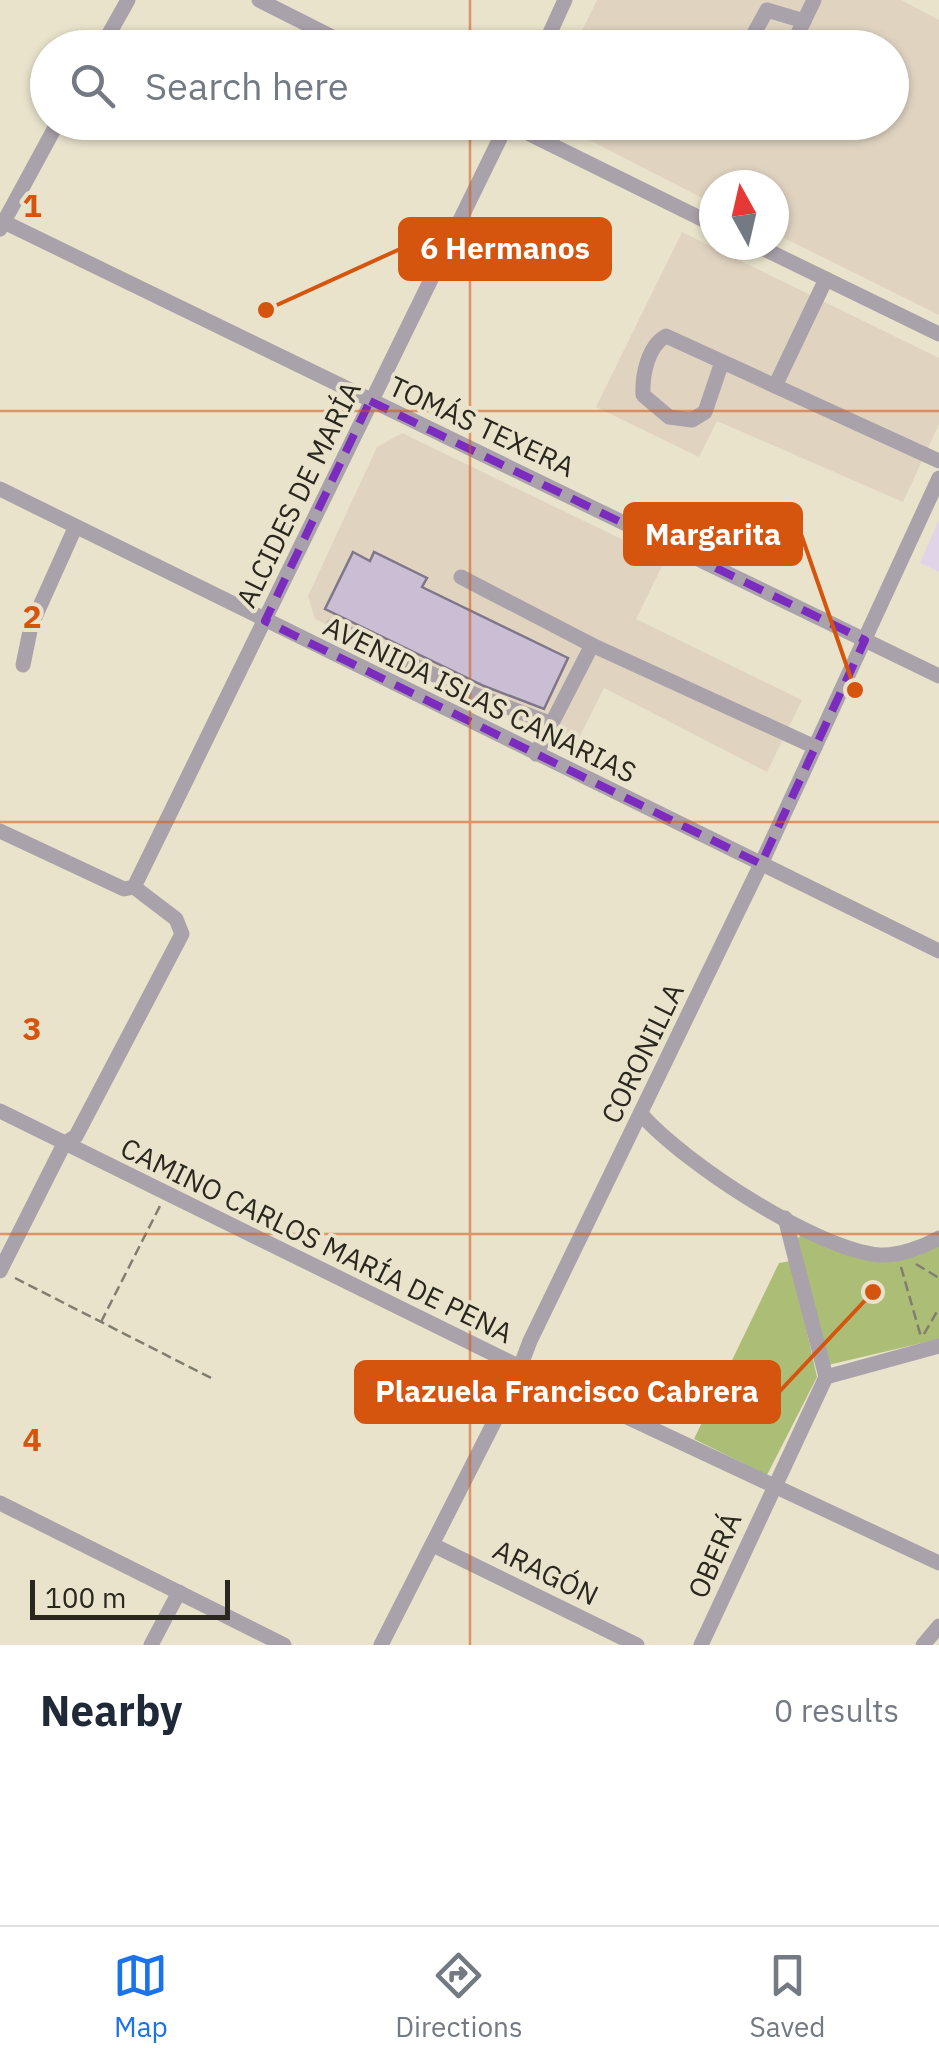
<!DOCTYPE html>
<html lang="en">
<head>
<meta charset="utf-8">
<style>
  body { margin:0; font-family:"IBM Plex Sans",sans-serif; background:#f6f6f7; color:#1f2937 }
  .compass { position:absolute; left:699px; top:170px; width:90px; height:90px; border-radius:50%; background:#fff; box-shadow:0 2px 8px #0004; rotate:352deg }
  .scale { position:absolute; left:30px; bottom:25px; width:200px; box-sizing:border-box; padding-left:10px; border:5px solid #29271e; border-top:0; font-size:28px; line-height:35px; white-space:nowrap; color:#29271e; -webkit-text-stroke:8px #e9e3cc; paint-order:stroke }
  .list { margin:0; padding:0; list-style:none }
  h2 { display:flex; justify-content:space-between; align-items:center; height:130px; margin:0; padding:0 40px; font-size:42px }
  h2 small { font-size:32px; font-weight:400; color:#747a83 }
  .icon { flex:none; width:55px; height:55px; fill:none; stroke:currentColor; stroke-width:2; stroke-linecap:round; stroke-linejoin:round }
  .map { position:relative; flex:none; width:939px; height:1645px; overflow:hidden }
  .search { position:absolute; background:#fff; box-shadow:0 2px 8px #0004; left:30px; right:30px; top:30px; height:110px; display:flex; align-items:center; gap:25px; box-sizing:border-box; padding:0 35px; border-radius:55px; color:#747a83; font-size:38px }
  .sheet { height:280px; background:#fff }
  nav { display:flex; justify-content:space-around; align-items:center; box-sizing:border-box; height:140px; border-top:2px solid #e0e1e3; background:#fff; font-size:28px; color:#747a83 }
  nav a { display:grid; justify-items:center; gap:5px }
  nav .on { color:#1a73e8 }
  .map>svg:first-child { display:block }
  .industrial { fill:#e0d4c1 }
  .education { fill:#e0d4e8 }
  .green { fill:#acbd76 }
  .building { fill:#c9bed3; stroke:#807689; stroke-width:2.5 }
  .lines { fill:none; stroke-linecap:round; stroke-linejoin:round }
  .path { stroke:#827e6f; stroke-width:2.5; stroke-dasharray:10 5; stroke-linecap:butt }
  .minor { stroke:#aaa2aa; stroke-width:15 }
  .marked { fill:none; stroke:#7b2cbf; stroke-width:8; stroke-dasharray:20 12; stroke-linejoin:round }
  .grid { fill:none; stroke:#d5540e; stroke-width:2.5; stroke-opacity:0.55 }
  .labels { text-anchor:middle; dominant-baseline:central; stroke-width:8; stroke-linejoin:round; paint-order:stroke }
  .street-label { font-size:28px; fill:#29271e; stroke:#e9e3cc }
  .grid-label { font-size:32px; text-anchor:middle; font-weight:bold; fill:#d5540e; stroke:#e9e3cc; stroke-width:8; stroke-linejoin:round; paint-order:stroke }
  .leader { fill:none; stroke:#d5540e; stroke-width:4 }
  .callout-dot { fill:#d5540e; stroke:#e9e3cc; stroke-width:4 }
  .callout { fill:#d5540e; stroke:#d5540e; stroke-width:4 }
  .callout-label { font-size:30px; text-anchor:middle; font-weight:bold; fill:#fff }
</style>
</head>
<body>
<div class="map">
<svg width="939" height="1645" viewBox="0 0 939 1645">
  <rect width="100%" height="100%" fill="#e9e3cc"/>
  <g class="industrial">
    <polygon points="597,0 901,0 939,20 939,315 774,233 774,185 714,185 714,204 556,123 892,122 892,48 574,47"/>
    <polygon points="682,232 939,358 939,424 903,502 717,421 699,457 596,407"/>
    <polygon points="402,433 665,560 636,619 802,700 767,772 604,688 574,748 315,619 308,596 377,447"/>
  </g>
  <polygon class="education" points="939,520 939,572 920,563"/>
  <g class="green">
    <path d="M 802,1234 C 866,1266 871,1265 939,1243 L 939,1339 L 828,1365 L 797,1239 Z"/>
    <polygon points="791,1261 817,1377 767,1475 694,1439 779,1263"/>
  </g>
  <polygon class="building" points="353,552 370,561 374,552 427,578 422,587 568,658 544,709 484,686 325,609"/>
  <g class="lines">
    <g class="path">
      <polyline points="916,1264 939,1278"/>
      <polyline points="901,1267 921,1337"/>
      <polyline points="15,1278 211,1378"/>
      <polyline points="101,1322 161,1204"/>
      <polyline points="924,1334 939,1308"/>
    </g>
    <g class="minor">
      <polyline points="259,0 354,48"/>
      <polyline points="101,48 128,0"/>
      <polyline points="543,48 565,0"/>
      <polyline points="746,48 767,10 804,21"/>
      <polyline points="791,48 814,0"/>
      <polyline points="505,122 714,225"/>
      <polyline points="4,222 939,676"/>
      <polyline points="0,229 58,122"/>
      <polyline points="756,245 939,334"/>
      <path d="M 722,362 L 705,412 L 692,420 L 669,417 L 643,395 C 642,375 648,346 666,336 L 939,461"/>
      <polyline points="775,386 826,279"/>
      <polyline points="0,489 939,951"/>
      <polyline points="461,577 592,645 815,747"/>
      <polyline points="333,626 476,695 552,724"/>
      <polyline points="23,665 31,626 75,528"/>
      <polyline points="536,754 592,645"/>
      <polyline points="0,831 124,889 134,887"/>
      <polyline points="134,887 508,122"/>
      <polyline points="0,1111 520,1367 939,1563"/>
      <path d="M 641,1114 C 683,1162 816,1250 880,1255 C 899,1256 923,1247 939,1238"/>
      <polyline points="785,1218 826,1377"/>
      <polyline points="0,1271 64,1144 76,1136 182,934 176,919 134,887"/>
      <polyline points="0,1503 284,1645"/>
      <polyline points="433,1545 637,1645"/>
      <polyline points="151,1645 179,1592"/>
      <polyline points="381,1645 514,1383 530,1341 761,864 939,478"/>
      <polyline points="701,1645 826,1377 939,1346"/>
      <polyline points="923,1645 939,1626"/>
    </g>
  </g>
  <path class="marked" d="M 370,401 L 865,640 L 761,864 L 265,621 Z"/>
  <path class="grid" d="M 470,0 L 470,48M 470,122 L 470,1645M 0,411 L 939,411M 0,822 L 939,822M 0,1234 L 939,1234"/>
  <g class="labels">
    <g class="street-label">
      <text transform="translate(482 426) rotate(25)">TOMÁS TEXERA</text>
      <text transform="translate(298 494) rotate(-64)">ALCIDES DE MARÍA</text>
      <text transform="translate(480 699) rotate(26)">AVENIDA ISLAS CANARIAS</text>
      <text transform="translate(642 1053) rotate(-64)">CORONILLA</text>
      <text transform="translate(317 1240) rotate(26)">CAMINO CARLOS MARÍA DE PENA</text>
      <text transform="translate(714 1555) rotate(-66)">OBERÁ</text>
      <text transform="translate(546 1572) rotate(26)">ARAGÓN</text>
    </g>
  </g>
  <g class="grid-label">
    <text x="32" y="217">1</text>
    <text x="32" y="628">2</text>
    <text x="32" y="1040">3</text>
    <text x="32" y="1451">4</text>
  </g>
  <path class="leader" d="M266 310L400 249M855 690L801 534M873 1292L779 1392"/>
  <g class="callout-dot">
    <circle cx="266" cy="310" r="10"/>
    <circle cx="855" cy="690" r="10"/>
    <circle cx="873" cy="1292" r="10"/>
  </g>
  <g class="callout">
    <rect x="400" y="219" width="210" height="60" rx="10"/>
    <rect x="625" y="504" width="176" height="60" rx="10"/>
    <rect x="356" y="1362" width="423" height="60" rx="10"/>
  </g>
  <g class="callout-label">
    <text x="505" y="259">6 Hermanos</text>
    <text x="713" y="545">Margarita</text>
    <text x="567" y="1402">Plazuela Francisco Cabrera</text>
  </g>
</svg>
<svg class="compass" viewBox="-18 -18 36 36"><path d="M0-13l5 13h-10z" fill="#e53935"/><path d="M0 13l5-13h-10z" fill="#747a83"/></svg>
<div class="scale">100 m</div>
<div class="search"><svg class="icon" aria-label="search" viewBox="0 0 24 24"><circle cx="10" cy="10" r="6"/><path d="M15 15l6 6"/></svg>Search here</div>
</div>
<section class="sheet">
<h2>Nearby<small>0 results</small></h2>
<ul class="list">
</ul>
</section>
<nav>
<a class="on"><svg class="icon" aria-label="map" viewBox="0 0 24 24"><path d="M3 6l6-2 6 2 6-2v14l-6 2-6-2-6 2zM9 4v14M15 6v14"/></svg>Map</a>
<a><svg class="icon" aria-label="directions" viewBox="0 0 24 24"><path d="M12 3l9 9-9 9-9-9zM9 14v-3h6M13 9l2 2-2 2"/></svg>Directions</a>
<a><svg class="icon" aria-label="saved" viewBox="0 0 24 24"><path d="M7 4h10v16l-5-4-5 4z"/></svg>Saved</a>
</nav>
</body>
</html>
